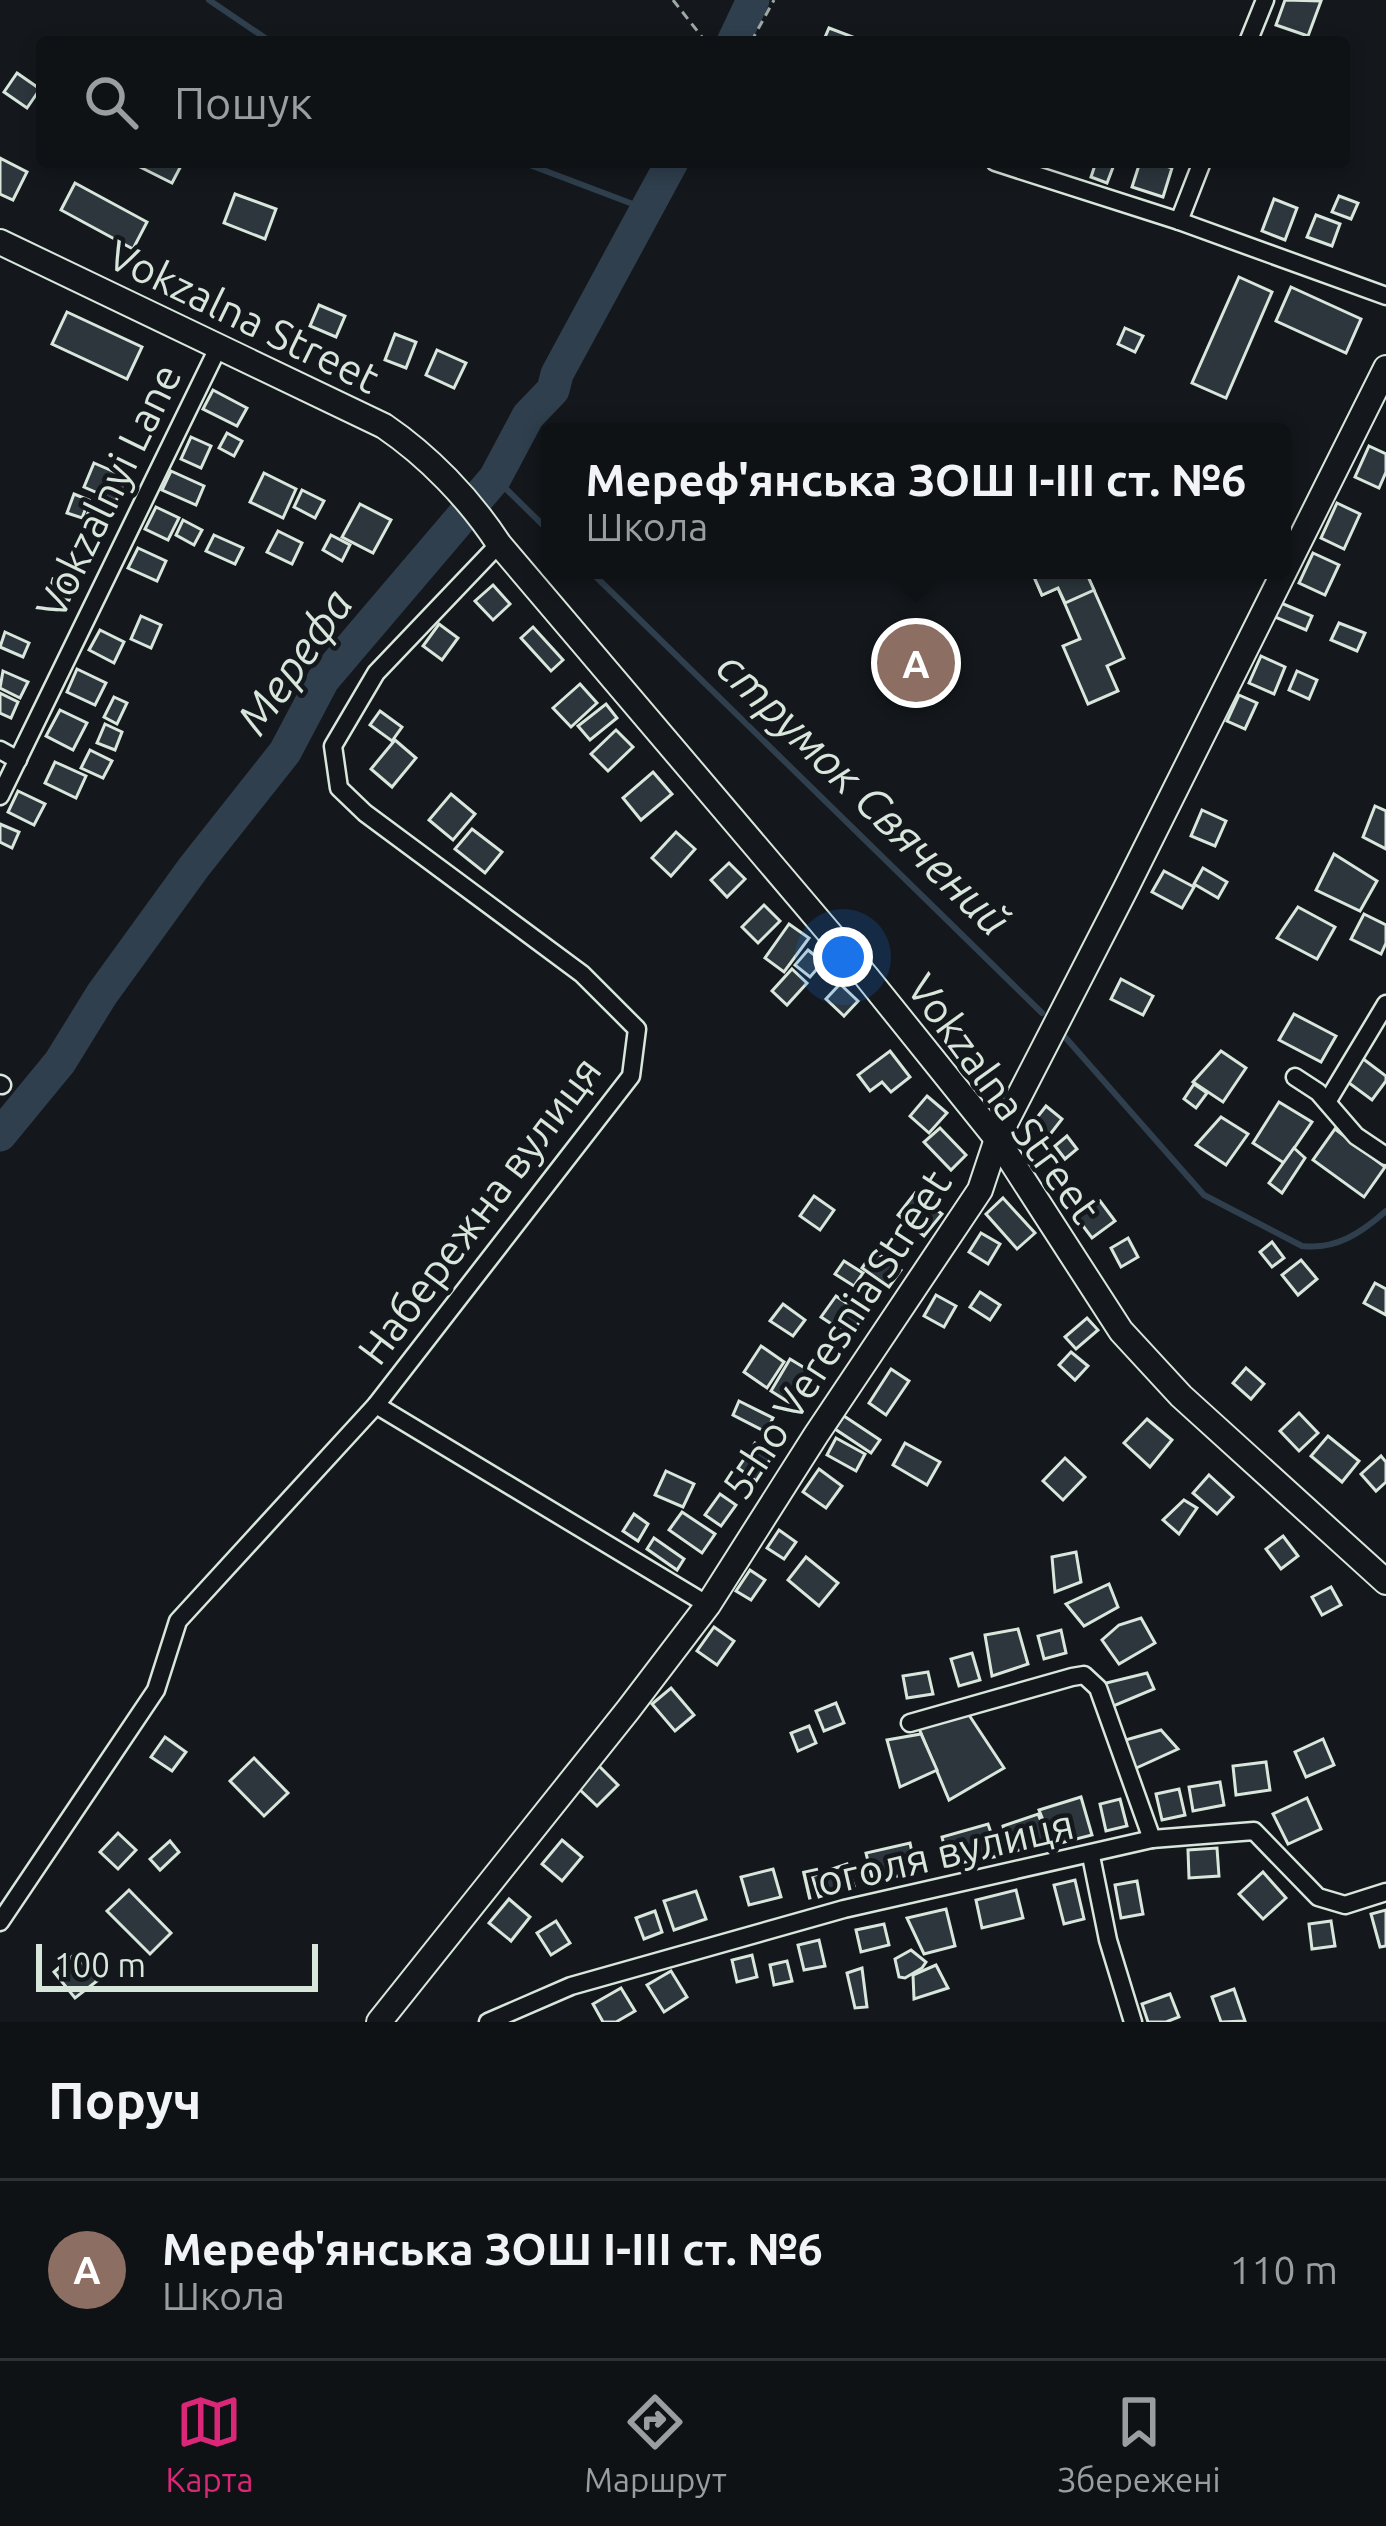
<!DOCTYPE html>
<html lang="uk">
<head>
<meta charset="utf-8">
<style>
  body { margin:0; font-family:Ubuntu,sans-serif; background:#1d2022; color:#f1f3f6 }
  .scale { position:absolute; left:36px; bottom:30px; width:282px; box-sizing:border-box; padding-left:12px; border:6px solid #d8e6dc; border-top:0; font-size:33px; line-height:42px; white-space:nowrap; color:#d8e6dc; -webkit-text-stroke:9px #14181c; paint-order:stroke }
  .you { position:absolute; left:843px; top:957px; width:42px; height:42px; margin:-30px; border:9px solid #fff; border-radius:50%; background:#1a73e8; box-shadow:0 0 0 18px #1a73e833 }
  .badge { display:grid; place-items:center; width:78px; height:78px; border-radius:50%; background:#db2777; color:#fff; font-size:39px; font-weight:700 }
  .pin { position:absolute; translate:-50% -50%; border:6px solid #fff; box-shadow:0 3px 12px #0006 }
  .popup { position:absolute; left:541px; top:423px; width:750px; height:156px; box-sizing:border-box; display:grid; place-content:center; border-radius:12px; background:#0f1215; filter:drop-shadow(0 3px 9px #0005); font-size:39px; white-space:nowrap; color:#9b9ea0 }
  .popup b { font-size:45px; color:#f1f3f6 }
  .popup::after { content:''; position:absolute; left:50%; top:100%; margin-left:-24px; border:24px solid transparent; border-top-color:#0f1215 }
  .list { margin:0; padding:0; list-style:none }
  h2 { display:flex; justify-content:space-between; align-items:center; height:156px; margin:0; padding:0 48px; font-size:51px }
  h2 small { font-size:39px; font-weight:400; color:#9b9ea0 }
  .list li { display:grid; grid-template-columns:78px 1fr auto; gap:36px; align-items:center; box-sizing:border-box; height:180px; padding:0 48px; border-top:3px solid #2f3234 }
  .list b { display:block; font-size:45px; white-space:nowrap }
  .list p { margin:0; font-size:39px; white-space:nowrap; color:#9b9ea0 }
  .list em { font-size:39px; font-style:normal; color:#9b9ea0 }
  .icon { flex:none; width:66px; height:66px; fill:none; stroke:currentColor; stroke-width:2; stroke-linecap:round; stroke-linejoin:round }
  .map { position:relative; flex:none; width:1386px; height:2022px; overflow:hidden }
  .search { position:absolute; background:#0f1215; box-shadow:0 6px 18px #0003; left:36px; right:36px; top:36px; height:132px; display:flex; align-items:center; gap:30px; box-sizing:border-box; padding:0 42px; border-radius:12px; color:#9b9ea0; font-size:45px }
  .sheet { height:336px; background:#0f1215 }
  nav { display:flex; justify-content:space-around; align-items:center; box-sizing:border-box; height:168px; border-top:3px solid #2f3234; background:#0f1215; font-size:33px; color:#9b9ea0 }
  nav a { display:grid; justify-items:center; gap:6px }
  nav .on { color:#db2777 }
  .map>svg:first-child { display:block }
  .lines { fill:none; stroke-linecap:round; stroke-linejoin:round }
  .stream { stroke:#2f3f4d; stroke-width:6 }
  .river { stroke:#2f3f4d; stroke-width:33 }
  .building { fill:#2c363c; stroke:#d8e6dc; stroke-width:3 }
  .street-casing { stroke:#d8e6dc; stroke-width:21 }
  .secondary-casing { stroke:#d8e6dc; stroke-width:28 }
  .path { stroke:#9da8a2; stroke-width:3; stroke-dasharray:9 6; stroke-linecap:butt }
  .street { stroke:#14181c; stroke-width:16 }
  .secondary { stroke:#14181c; stroke-width:24 }
  .labels { text-anchor:middle; dominant-baseline:central; stroke-width:9; stroke-linejoin:round; paint-order:stroke }
  .street-label { font-size:42px; fill:#d8e6dc; stroke:#14181c }
  .water-label { font-size:45px; font-style:italic; fill:#d8e6dc; stroke:#14181c }
</style>
</head>
<body>
<div class="map">
<svg width="1386" height="2022" viewBox="0 0 1386 2022">
  <rect width="100%" height="100%" fill="#14181c"/>
  <g class="lines">
    <g class="stream">
      <polyline points="209,0 271,42"/>
      <polyline points="522,162 646,209"/>
      <polyline points="495,478 550,532"/>
      <polyline points="589,570 1042,1013"/>
      <path d="M 1065,1037 L 1204,1195 L 1302,1246 C 1336,1250 1361,1233 1386,1211"/>
    </g>
    <g class="river">
      <polyline points="733,42 753,0"/>
      <polyline points="0,1135 60,1062 102,994 194,867 285,752 323,680 495,478 528,416 553,390 557,374 672,162"/>
    </g>
  </g>
  <g class="building">
    <polygon points="1285,0 1321,1 1308,36 1276,25"/>
    <polygon points="829,28 853,37 851,42 823,42"/>
    <polygon points="17,73 40,89 27,108 4,92"/>
    <polygon points="0,158 27,172 13,200 0,194"/>
    <polygon points="130,162 183,162 172,183"/>
    <polygon points="1096,162 1115,162 1107,183 1091,177"/>
    <polygon points="1140,162 1155,162 1172,168 1163,197 1132,187"/>
    <polygon points="75,183 147,222 133,249 61,210"/>
    <polygon points="235,194 276,209 265,239 224,223"/>
    <polygon points="1339,196 1358,203 1351,219 1332,212"/>
    <polygon points="1274,199 1297,208 1285,240 1262,231"/>
    <polygon points="1316,215 1340,224 1332,246 1307,237"/>
    <polygon points="1239,277 1272,292 1226,398 1192,383"/>
    <polygon points="1291,287 1361,319 1346,353 1276,321"/>
    <polygon points="319,305 345,316 336,337 310,326"/>
    <polygon points="67,312 142,347 127,379 52,344"/>
    <polygon points="1125,328 1143,336 1135,352 1118,344"/>
    <polygon points="395,334 416,342 406,368 385,360"/>
    <polygon points="437,350 466,363 454,388 426,375"/>
    <polygon points="213,390 247,408 237,426 203,409"/>
    <polygon points="227,433 242,441 234,456 219,448"/>
    <polygon points="191,437 211,446 201,468 181,459"/>
    <polygon points="1369,446 1386,454 1386,472 1379,488 1355,477"/>
    <polygon points="94,463 126,477 116,501 84,487"/>
    <polygon points="171,471 204,486 196,505 162,490"/>
    <polygon points="264,473 296,489 283,518 250,502"/>
    <polygon points="302,490 324,501 315,518 294,507"/>
    <polygon points="74,494 89,500 82,518 67,513"/>
    <polygon points="1337,503 1360,514 1344,549 1321,538"/>
    <polygon points="360,504 391,520 373,553 342,537"/>
    <polygon points="156,507 179,518 168,540 145,529"/>
    <polygon points="89,511 107,520 100,535 82,526"/>
    <polygon points="183,520 202,530 194,545 176,535"/>
    <polygon points="278,531 302,543 292,564 267,552"/>
    <polygon points="214,535 243,548 235,564 206,551"/>
    <polygon points="331,535 350,545 342,561 323,550"/>
    <polygon points="138,548 166,561 157,581 128,568"/>
    <polygon points="1313,553 1339,565 1325,595 1299,583"/>
    <polygon points="1031,570 1085,570 1124,658 1107,666 1118,691 1088,704 1063,646 1080,639 1058,588 1042,595"/>
    <polygon points="1031,570 1085,570 1094,590 1065,603 1058,588 1042,595"/>
    <polygon points="53,579 74,586 69,600 49,593"/>
    <polygon points="493,585 510,604 493,620 475,601"/>
    <polygon points="1281,603 1312,616 1306,630 1275,617"/>
    <polygon points="141,616 161,625 151,648 131,639"/>
    <polygon points="1339,623 1365,633 1357,651 1331,640"/>
    <polygon points="439,624 458,638 442,660 423,646"/>
    <polygon points="533,627 563,660 551,671 521,638"/>
    <polygon points="100,630 124,642 114,663 89,650"/>
    <polygon points="5,632 29,643 23,657 0,647"/>
    <polygon points="1261,656 1285,667 1274,694 1249,683"/>
    <polygon points="77,669 106,683 95,705 67,692"/>
    <polygon points="3,671 28,682 20,698 0,688"/>
    <polygon points="1297,671 1317,680 1309,699 1289,690"/>
    <polygon points="580,684 597,703 571,727 553,708"/>
    <polygon points="0,693 18,702 11,718 0,713"/>
    <polygon points="1239,695 1257,703 1245,729 1227,721"/>
    <polygon points="114,697 127,703 117,724 104,717"/>
    <polygon points="606,704 617,718 590,740 578,726"/>
    <polygon points="60,710 87,723 73,750 46,736"/>
    <polygon points="380,711 402,727 392,741 370,725"/>
    <polygon points="105,724 122,732 115,750 97,743"/>
    <polygon points="616,730 633,747 608,771 591,754"/>
    <polygon points="395,740 416,758 392,787 371,769"/>
    <polygon points="90,750 112,761 103,778 81,768"/>
    <polygon points="55,762 86,776 76,798 45,783"/>
    <polygon points="653,772 672,794 641,820 623,798"/>
    <polygon points="18,791 45,804 34,825 8,812"/>
    <polygon points="451,794 475,814 453,840 429,820"/>
    <polygon points="1375,806 1386,811 1386,849 1363,837"/>
    <polygon points="1202,810 1226,821 1215,846 1191,836"/>
    <polygon points="0,824 19,832 12,848 0,842"/>
    <polygon points="472,829 502,852 485,873 455,849"/>
    <polygon points="676,832 695,849 671,876 652,858"/>
    <polygon points="1334,854 1377,881 1360,911 1316,890"/>
    <polygon points="729,863 745,879 727,897 711,880"/>
    <polygon points="1203,868 1227,882 1218,898 1194,884"/>
    <polygon points="1164,871 1194,887 1182,908 1152,892"/>
    <polygon points="764,905 780,921 758,943 742,927"/>
    <polygon points="1298,907 1335,927 1317,959 1277,938"/>
    <polygon points="1364,914 1386,925 1386,943 1381,954 1351,939"/>
    <polygon points="789,924 809,938 784,972 765,958"/>
    <polygon points="808,950 823,962 810,977 795,965"/>
    <polygon points="792,969 807,983 787,1005 772,991"/>
    <polygon points="1121,979 1153,996 1143,1015 1111,999"/>
    <polygon points="840,984 858,1001 844,1016 826,999"/>
    <polygon points="1294,1014 1336,1036 1321,1062 1279,1040"/>
    <polygon points="890,1051 910,1077 891,1092 882,1082 870,1091 858,1075"/>
    <polygon points="1221,1051 1246,1068 1223,1102 1193,1082"/>
    <polygon points="1362,1058 1386,1076 1386,1081 1372,1100 1345,1080"/>
    <polygon points="1194,1084 1207,1093 1196,1108 1184,1099"/>
    <polygon points="927,1096 947,1113 929,1133 910,1116"/>
    <polygon points="1279,1102 1312,1122 1284,1163 1253,1143"/>
    <polygon points="1046,1106 1062,1119 1048,1137 1032,1124"/>
    <polygon points="1221,1117 1248,1134 1226,1165 1196,1145"/>
    <polygon points="940,1128 966,1155 951,1170 924,1142"/>
    <polygon points="1335,1129 1385,1167 1364,1197 1313,1160"/>
    <polygon points="1067,1136 1077,1149 1065,1159 1055,1146"/>
    <polygon points="1294,1148 1305,1158 1282,1193 1269,1183"/>
    <polygon points="915,1193 942,1214 924,1236 898,1215"/>
    <polygon points="814,1196 834,1210 820,1230 800,1216"/>
    <polygon points="1003,1198 1035,1233 1017,1249 986,1214"/>
    <polygon points="1100,1201 1115,1221 1092,1238 1077,1218"/>
    <polygon points="981,1233 1000,1244 988,1264 969,1252"/>
    <polygon points="1128,1238 1138,1257 1121,1267 1111,1248"/>
    <polygon points="1272,1242 1284,1258 1272,1267 1260,1252"/>
    <polygon points="874,1251 901,1270 889,1287 862,1268"/>
    <polygon points="1301,1260 1317,1279 1298,1295 1282,1275"/>
    <polygon points="844,1261 863,1273 854,1286 835,1274"/>
    <polygon points="1375,1283 1386,1289 1386,1315 1364,1303"/>
    <polygon points="980,1292 1000,1305 990,1320 970,1307"/>
    <polygon points="936,1295 956,1306 944,1327 924,1316"/>
    <polygon points="836,1296 864,1315 850,1336 821,1317"/>
    <polygon points="783,1304 805,1320 793,1336 770,1321"/>
    <polygon points="1087,1318 1098,1330 1076,1349 1065,1337"/>
    <polygon points="761,1346 784,1362 767,1388 744,1372"/>
    <polygon points="1071,1352 1088,1366 1075,1380 1059,1365"/>
    <polygon points="790,1359 813,1373 793,1405 771,1391"/>
    <polygon points="1246,1368 1264,1384 1251,1399 1233,1383"/>
    <polygon points="891,1369 909,1381 886,1415 869,1403"/>
    <polygon points="739,1401 773,1418 766,1432 733,1415"/>
    <polygon points="1299,1413 1318,1433 1299,1451 1280,1431"/>
    <polygon points="844,1416 880,1440 871,1453 835,1429"/>
    <polygon points="1147,1419 1172,1440 1150,1467 1124,1443"/>
    <polygon points="1328,1436 1359,1461 1342,1482 1311,1456"/>
    <polygon points="836,1438 865,1454 856,1471 827,1455"/>
    <polygon points="755,1443 773,1455 756,1481 738,1468"/>
    <polygon points="905,1443 940,1462 927,1485 893,1465"/>
    <polygon points="1381,1456 1386,1462 1386,1482 1376,1491 1361,1474"/>
    <polygon points="1065,1458 1085,1477 1063,1500 1043,1481"/>
    <polygon points="819,1469 842,1486 826,1508 803,1492"/>
    <polygon points="666,1471 694,1484 683,1507 655,1495"/>
    <polygon points="1209,1475 1233,1497 1217,1514 1193,1493"/>
    <polygon points="720,1494 736,1505 721,1526 705,1515"/>
    <polygon points="1184,1500 1197,1508 1179,1534 1163,1520"/>
    <polygon points="682,1512 715,1534 702,1553 669,1530"/>
    <polygon points="634,1514 648,1524 638,1541 623,1531"/>
    <polygon points="779,1530 796,1542 784,1559 767,1548"/>
    <polygon points="1283,1536 1298,1556 1281,1569 1266,1549"/>
    <polygon points="654,1538 684,1559 677,1570 647,1549"/>
    <polygon points="1076,1552 1081,1582 1055,1592 1052,1557"/>
    <polygon points="806,1557 838,1583 819,1606 788,1580"/>
    <polygon points="750,1570 765,1580 751,1600 736,1591"/>
    <polygon points="1109,1584 1118,1607 1084,1626 1066,1604"/>
    <polygon points="1331,1587 1341,1605 1322,1615 1312,1597"/>
    <polygon points="1141,1618 1155,1643 1119,1664 1102,1640 1119,1625"/>
    <polygon points="714,1627 734,1641 717,1665 697,1651"/>
    <polygon points="1018,1629 1028,1664 992,1676 985,1635"/>
    <polygon points="1061,1630 1066,1653 1044,1659 1038,1636"/>
    <polygon points="972,1653 980,1680 959,1686 951,1659"/>
    <polygon points="928,1672 933,1694 907,1698 903,1676"/>
    <polygon points="1147,1673 1154,1689 1111,1707 1102,1684"/>
    <polygon points="671,1688 694,1715 675,1731 652,1704"/>
    <polygon points="836,1703 844,1723 824,1731 816,1711"/>
    <polygon points="967,1712 1004,1768 949,1800 918,1726"/>
    <polygon points="809,1726 816,1743 798,1751 791,1733"/>
    <polygon points="1161,1730 1178,1749 1134,1769 1122,1741"/>
    <polygon points="921,1734 937,1770 900,1787 887,1740"/>
    <polygon points="165,1737 186,1752 172,1771 151,1757"/>
    <polygon points="1323,1739 1334,1765 1306,1777 1295,1752"/>
    <polygon points="254,1758 288,1793 264,1816 230,1781"/>
    <polygon points="1266,1762 1270,1790 1236,1795 1233,1766"/>
    <polygon points="599,1766 618,1785 597,1806 578,1788"/>
    <polygon points="1220,1782 1224,1805 1193,1811 1189,1787"/>
    <polygon points="1179,1789 1185,1815 1162,1820 1156,1794"/>
    <polygon points="1081,1797 1092,1835 1053,1845 1039,1810"/>
    <polygon points="1307,1798 1321,1829 1288,1844 1273,1814"/>
    <polygon points="1120,1799 1127,1826 1106,1831 1100,1804"/>
    <polygon points="1038,1814 1048,1838 1009,1854 1003,1826"/>
    <polygon points="988,1824 999,1856 949,1865 942,1837"/>
    <polygon points="118,1833 136,1850 118,1869 100,1852"/>
    <polygon points="562,1840 582,1857 562,1881 542,1864"/>
    <polygon points="170,1841 179,1852 160,1870 150,1859"/>
    <polygon points="910,1843 916,1872 873,1881 866,1853"/>
    <polygon points="1217,1848 1219,1876 1189,1878 1188,1850"/>
    <polygon points="847,1864 854,1886 819,1897 812,1876"/>
    <polygon points="773,1869 781,1897 749,1905 741,1877"/>
    <polygon points="1263,1872 1286,1898 1263,1919 1239,1894"/>
    <polygon points="1075,1880 1084,1919 1064,1924 1054,1885"/>
    <polygon points="1137,1881 1143,1914 1121,1918 1115,1885"/>
    <polygon points="129,1890 171,1933 150,1954 107,1911"/>
    <polygon points="1016,1890 1023,1918 982,1928 976,1900"/>
    <polygon points="696,1891 706,1919 674,1930 664,1901"/>
    <polygon points="509,1899 530,1917 511,1941 489,1923"/>
    <polygon points="946,1909 955,1946 924,1954 907,1918"/>
    <polygon points="1386,1910 1386,1946 1380,1947 1371,1914"/>
    <polygon points="655,1911 662,1932 644,1939 636,1918"/>
    <polygon points="556,1921 570,1943 551,1955 537,1933"/>
    <polygon points="1331,1921 1335,1946 1312,1949 1309,1924"/>
    <polygon points="884,1924 889,1945 861,1952 856,1930"/>
    <polygon points="819,1940 825,1966 804,1970 798,1945"/>
    <polygon points="911,1950 926,1962 922,1968 905,1978 899,1977 895,1959"/>
    <polygon points="75,1954 97,1981 75,1998 54,1972"/>
    <polygon points="752,1955 757,1977 737,1982 732,1960"/>
    <polygon points="787,1961 792,1981 774,1985 770,1965"/>
    <polygon points="936,1965 948,1988 914,1999 913,1975"/>
    <polygon points="862,1968 867,2007 855,2008 847,1973"/>
    <polygon points="671,1971 687,1997 664,2012 647,1985"/>
    <polygon points="621,1988 635,2011 616,2022 603,2022 593,2004"/>
    <polygon points="1234,1989 1245,2021 1221,2022 1212,1997"/>
    <polygon points="1170,1994 1179,2017 1166,2022 1148,2022 1142,2004"/>
  </g>
  <g class="lines">
    <defs>
      <g id="street">
        <polyline points="1248,42 1265,0"/>
        <polyline points="995,162 1179,221 1386,296"/>
        <polyline points="1179,221 1202,162"/>
        <polyline points="0,750 18,760"/>
        <polyline points="0,796 218,348"/>
        <polyline points="1295,1077 1318,1092 1356,1136 1386,1156"/>
        <polyline points="0,1084 2,1085"/>
        <polyline points="1327,1102 1386,1004"/>
        <polyline points="376,1405 708,1605"/>
        <polyline points="910,1723 1072,1677 1084,1675 1098,1688 1152,1839"/>
        <polyline points="1091,1856 1108,1940 1133,2022"/>
        <polyline points="0,1922 156,1690 178,1621 376,1405 631,1076 637,1029 582,974 365,813 339,788 333,746 376,673 499,544"/>
        <polyline points="488,2022 571,1986 844,1909 1152,1839 1254,1831 1318,1897 1345,1905 1386,1892"/>
      </g>
      <g id="secondary">
        <path d="M 0,242 L 384,426 C 428,456 469,498 499,544 L 866,976 L 997,1139 L 1121,1331 L 1181,1396 L 1386,1582"/>
        <polyline points="379,2022 628,1710 708,1605 816,1435 980,1190 997,1139 1125,890 1386,368"/>
      </g>
    </defs>
    <use href="#street" class="street-casing"/>
    <use href="#secondary" class="secondary-casing"/>
    <g class="path">
      <polyline points="673,0 706,42"/>
      <polyline points="751,42 774,0"/>
    </g>
    <use href="#street" class="street"/>
    <use href="#secondary" class="secondary"/>
  </g>
  <g class="labels">
    <g class="street-label">
      <text transform="translate(244 316) rotate(26)">Vokzalna Street</text>
      <text transform="translate(108 491) rotate(-64)">Vokzalnyi Lane</text>
      <text transform="translate(1004 1098) rotate(54)">Vokzalna Street</text>
      <text transform="translate(479 1210) rotate(-53)">Набережна вулиця</text>
      <text transform="translate(836 1334) rotate(-57)">5-ho Veresnia Street</text>
      <text transform="translate(937 1854) rotate(-13)">Гоголя вулиця</text>
    </g>
    <g class="water-label">
      <text transform="translate(294 661) rotate(-55)">Мерефа</text>
      <text transform="translate(864 793) rotate(44)">струмок Свячений</text>
    </g>
  </g>
</svg>
<div class="scale">100 m</div>
<div class="you"></div>
<div class="pin badge" style="left:916px;top:663px;background:#8d6e63">A</div>
<div class="popup"><b>Мереф'янська ЗОШ І-ІІІ ст. №6</b>Школа</div>
<div class="search"><svg class="icon" aria-label="search" viewBox="0 0 24 24"><circle cx="10" cy="10" r="6"/><path d="M15 15l6 6"/></svg>Пошук</div>
</div>
<section class="sheet">
<h2>Поруч<small></small></h2>
<ul class="list">
<li><span class="badge" style="background:#8d6e63">A</span><div><b>Мереф'янська ЗОШ І-ІІІ ст. №6</b><p>Школа</p></div><em>110 m</em></li>
</ul>
</section>
<nav>
<a class="on"><svg class="icon" aria-label="map" viewBox="0 0 24 24"><path d="M3 6l6-2 6 2 6-2v14l-6 2-6-2-6 2zM9 4v14M15 6v14"/></svg>Карта</a>
<a><svg class="icon" aria-label="directions" viewBox="0 0 24 24"><path d="M12 3l9 9-9 9-9-9zM9 14v-3h6M13 9l2 2-2 2"/></svg>Маршрут</a>
<a><svg class="icon" aria-label="saved" viewBox="0 0 24 24"><path d="M7 4h10v16l-5-4-5 4z"/></svg>Збережені</a>
</nav>
</body>
</html>
